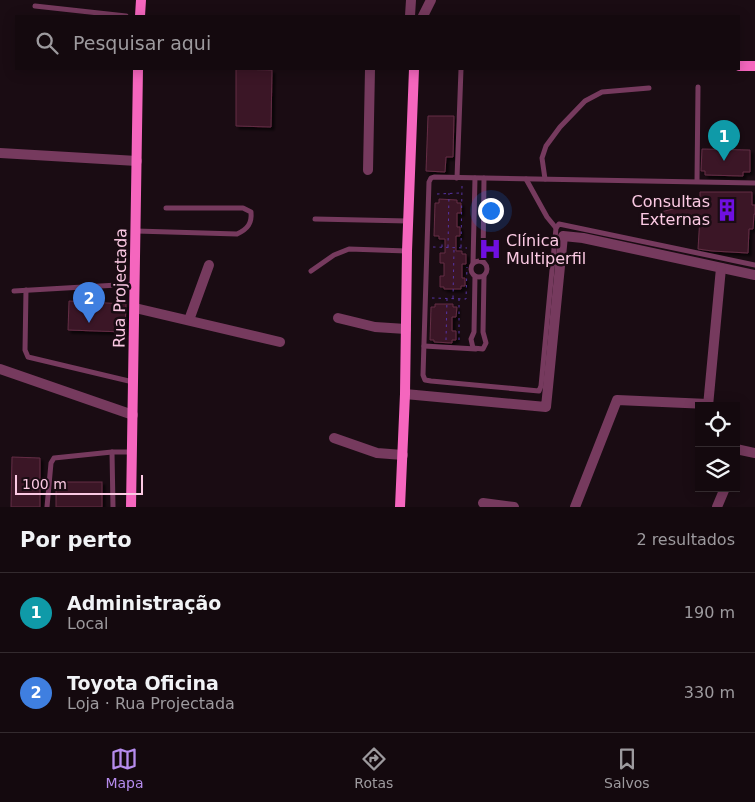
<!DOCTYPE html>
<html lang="pt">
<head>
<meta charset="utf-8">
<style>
  body { margin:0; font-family:"DejaVu Sans",sans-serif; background:#1d1217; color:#f1f3f6 }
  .controls { position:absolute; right:15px; bottom:15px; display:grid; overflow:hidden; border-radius:0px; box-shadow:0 2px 12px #0003 }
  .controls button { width:45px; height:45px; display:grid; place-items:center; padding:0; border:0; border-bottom:1px solid #332a2e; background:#14090e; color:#f1f3f6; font:25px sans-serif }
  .scale { position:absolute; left:15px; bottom:12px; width:128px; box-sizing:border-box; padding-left:5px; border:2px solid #fbc9e3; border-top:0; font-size:14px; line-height:18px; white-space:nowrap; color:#fbc9e3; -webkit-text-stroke:4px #1a0c13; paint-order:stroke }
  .you { position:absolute; left:490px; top:210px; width:18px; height:18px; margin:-12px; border:4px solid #fff; border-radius:50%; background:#1a73e8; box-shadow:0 0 0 8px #1a73e833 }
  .badge { display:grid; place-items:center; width:32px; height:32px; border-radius:50%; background:#b68ced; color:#fff; font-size:16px; font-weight:700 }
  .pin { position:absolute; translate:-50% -41px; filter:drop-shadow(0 1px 2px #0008) }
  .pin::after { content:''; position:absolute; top:26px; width:18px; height:15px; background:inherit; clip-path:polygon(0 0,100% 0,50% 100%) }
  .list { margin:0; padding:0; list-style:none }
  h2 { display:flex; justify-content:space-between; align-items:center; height:65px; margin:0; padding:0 20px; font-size:21px }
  h2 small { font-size:16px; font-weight:400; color:#9d9a9e }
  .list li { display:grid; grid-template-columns:32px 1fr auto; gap:15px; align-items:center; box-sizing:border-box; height:80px; padding:0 20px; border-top:1px solid #332a2e }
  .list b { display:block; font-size:19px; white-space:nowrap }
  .list p { margin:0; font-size:16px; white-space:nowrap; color:#9d9a9e }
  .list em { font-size:16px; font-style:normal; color:#9d9a9e }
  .icon { flex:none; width:28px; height:28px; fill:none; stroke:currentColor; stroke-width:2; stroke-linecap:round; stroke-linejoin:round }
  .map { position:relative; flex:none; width:755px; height:507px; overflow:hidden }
  .search { position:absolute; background:#14090e; box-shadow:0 2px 12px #0003; left:15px; right:15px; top:15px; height:55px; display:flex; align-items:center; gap:12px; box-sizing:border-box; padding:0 18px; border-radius:0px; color:#9d9a9e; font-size:19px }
  .sheet { height:225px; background:#14090e }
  nav { display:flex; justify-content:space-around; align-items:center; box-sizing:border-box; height:70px; border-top:1px solid #332a2e; background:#14090e; font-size:14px; color:#9d9a9e }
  nav a { display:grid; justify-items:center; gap:2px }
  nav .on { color:#b68ced }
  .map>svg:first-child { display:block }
  .building { fill:#3a1927; stroke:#642d45; filter:url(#shadow) }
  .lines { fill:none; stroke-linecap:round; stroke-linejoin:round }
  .path { stroke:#5534a4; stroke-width:1; stroke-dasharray:2.5 4; stroke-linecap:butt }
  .lane { stroke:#763a5e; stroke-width:5 }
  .street { stroke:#763a5e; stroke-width:10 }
  .secondary { stroke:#f566be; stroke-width:10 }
  .labels { text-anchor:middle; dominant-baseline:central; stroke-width:5; stroke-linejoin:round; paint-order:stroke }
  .poi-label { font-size:16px; fill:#fbc9e3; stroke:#1a0c13; text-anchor:end }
  .street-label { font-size:16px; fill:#fbc9e3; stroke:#1a0c13 }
</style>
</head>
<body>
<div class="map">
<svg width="755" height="507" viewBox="0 0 755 507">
  <defs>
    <filter id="shadow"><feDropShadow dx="3" dy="3" stdDeviation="1" flood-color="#0009"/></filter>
  </defs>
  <rect width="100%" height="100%" fill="#1a0c13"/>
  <g class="building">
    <polygon points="236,69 272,70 271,127 236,126"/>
    <polygon points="428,116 454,116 453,157 446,157 445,172 426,171"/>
    <polygon points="702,149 750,150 750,172 743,172 743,176 705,175 705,171 701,171"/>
    <polygon points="700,192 752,192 752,205 755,205 755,214 754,214 753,229 749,229 748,253 712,251 698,249 700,216 664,225 661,212 700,202"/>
    <polygon points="439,199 457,200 457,203 461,203 461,213 457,213 457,227 460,227 460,236 456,236 456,251 462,251 462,254 466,254 466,264 462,264 462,278 465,278 465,286 461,286 461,289 444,289 444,287 440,287 440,276 444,276 444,263 440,263 440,253 445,253 445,239 439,239 439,236 434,236 435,203 439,203"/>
    <polygon points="69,301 126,304 125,332 68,330"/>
    <polygon points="435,304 453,304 453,307 457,307 456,317 452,317 452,331 456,331 456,340 452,340 452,343 434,342 434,340 430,340 431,307 435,307"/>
    <polygon points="12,457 40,458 40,507 11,507"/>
    <rect x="56" y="482" width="46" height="25"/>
  </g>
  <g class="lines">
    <g class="path">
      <polyline points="437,194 460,193"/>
      <polyline points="433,247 467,248"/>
      <polyline points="442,247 442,241"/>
      <polyline points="448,247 449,193"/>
      <polyline points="461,247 462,186"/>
      <polyline points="432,298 466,299 467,267"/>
      <polyline points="453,298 454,249"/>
      <polyline points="446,340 447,299"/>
      <polyline points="459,340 459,299"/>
    </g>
    <g class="lane">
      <polyline points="35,6 126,16"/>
      <polyline points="457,178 461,69"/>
      <polyline points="526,179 547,217 556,228"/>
      <polyline points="545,179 542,158 546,146 560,127 585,101 602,92 649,88"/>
      <polyline points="697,181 698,87"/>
      <polyline points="755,183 434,177 431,178 429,182 423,375 425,380 431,381 539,391 541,386 556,228 559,224 755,265"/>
      <polyline points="315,219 408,221"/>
      <path d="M 136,231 L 237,234 C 248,229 252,223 251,212 L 243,208 L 166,208"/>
      <circle cx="479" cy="269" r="8"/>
      <polyline points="483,262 484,178"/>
      <polyline points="473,263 475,178"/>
      <polyline points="311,271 334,255 349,249 407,251"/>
      <polyline points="475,276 474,332 471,339 473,348 483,349 486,343 483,332 484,276"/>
      <polyline points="26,290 25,350 28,357 133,382"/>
      <polyline points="14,291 135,284"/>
      <polyline points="424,346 476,349"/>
      <polyline points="112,452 113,507"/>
      <polyline points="47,507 51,463 54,458 112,452 132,452"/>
    </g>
    <g class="street">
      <polyline points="410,16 411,0"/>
      <polyline points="423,16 431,0"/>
      <polyline points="0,153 137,161"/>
      <polyline points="368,170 370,69"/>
      <polyline points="135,308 280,342"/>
      <polyline points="338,318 375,327 406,329"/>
      <polyline points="189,320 209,265"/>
      <polyline points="0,369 133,415"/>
      <polyline points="405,394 546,407 563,236 583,238 755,275"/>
      <polyline points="708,406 721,268"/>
      <polyline points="334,438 377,453 403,455"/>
      <polyline points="736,449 755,453"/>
      <polyline points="483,503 514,507"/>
      <polyline points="575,507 617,400 708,404"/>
      <polyline points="717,507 725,488"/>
    </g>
    <g class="secondary">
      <polyline points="140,16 141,0"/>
      <polyline points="739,66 755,66"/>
      <polyline points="131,507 138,69"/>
      <polyline points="400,507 405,394 407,251 414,69"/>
    </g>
  </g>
  <defs>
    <symbol id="building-bare" viewBox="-9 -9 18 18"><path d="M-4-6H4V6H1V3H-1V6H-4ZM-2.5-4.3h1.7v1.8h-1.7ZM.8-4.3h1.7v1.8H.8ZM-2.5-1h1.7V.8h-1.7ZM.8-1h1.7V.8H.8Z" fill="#6f0fe1" stroke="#1a0c13" stroke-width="2.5" paint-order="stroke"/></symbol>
    <symbol id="hospital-bare" viewBox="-9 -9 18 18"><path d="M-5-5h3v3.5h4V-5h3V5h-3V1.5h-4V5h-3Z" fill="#6f0fe1" stroke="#1a0c13" stroke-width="2.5" paint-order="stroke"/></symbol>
  </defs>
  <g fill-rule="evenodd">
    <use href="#building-bare" x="711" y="194" width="32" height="32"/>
    <use href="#hospital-bare" x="474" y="233" width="32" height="32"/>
  </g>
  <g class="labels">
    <g class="poi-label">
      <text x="710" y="201">Consultas<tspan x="710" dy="18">Externas</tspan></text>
      <text x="506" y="240" text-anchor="start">Clínica<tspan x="506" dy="18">Multiperfil</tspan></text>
    </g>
    <g class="street-label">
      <text transform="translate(120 288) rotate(-89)">Rua Projectada</text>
    </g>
  </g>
</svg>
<div class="controls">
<button><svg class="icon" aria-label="locate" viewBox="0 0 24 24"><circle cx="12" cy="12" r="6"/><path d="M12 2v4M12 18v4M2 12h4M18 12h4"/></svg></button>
<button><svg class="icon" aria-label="layers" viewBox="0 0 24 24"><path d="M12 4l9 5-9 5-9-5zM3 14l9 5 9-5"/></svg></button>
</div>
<div class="scale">100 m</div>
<div class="you"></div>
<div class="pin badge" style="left:724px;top:161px;background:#0f9aa8">1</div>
<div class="pin badge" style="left:89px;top:323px;background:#3f7fe0">2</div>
<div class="search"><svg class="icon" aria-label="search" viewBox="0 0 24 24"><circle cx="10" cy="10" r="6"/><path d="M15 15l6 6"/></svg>Pesquisar aqui</div>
</div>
<section class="sheet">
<h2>Por perto<small>2 resultados</small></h2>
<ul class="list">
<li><span class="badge" style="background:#0f9aa8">1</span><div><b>Administração</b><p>Local</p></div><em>190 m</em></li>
<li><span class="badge" style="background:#3f7fe0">2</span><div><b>Toyota Oficina</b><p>Loja · Rua Projectada</p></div><em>330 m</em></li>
</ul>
</section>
<nav>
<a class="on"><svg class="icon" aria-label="map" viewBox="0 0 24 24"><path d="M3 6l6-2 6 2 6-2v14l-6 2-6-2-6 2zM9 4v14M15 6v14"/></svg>Mapa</a>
<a><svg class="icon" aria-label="directions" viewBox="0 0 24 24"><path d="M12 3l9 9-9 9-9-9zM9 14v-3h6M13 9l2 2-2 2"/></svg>Rotas</a>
<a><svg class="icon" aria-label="saved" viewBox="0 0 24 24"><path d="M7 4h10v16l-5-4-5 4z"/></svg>Salvos</a>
</nav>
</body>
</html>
